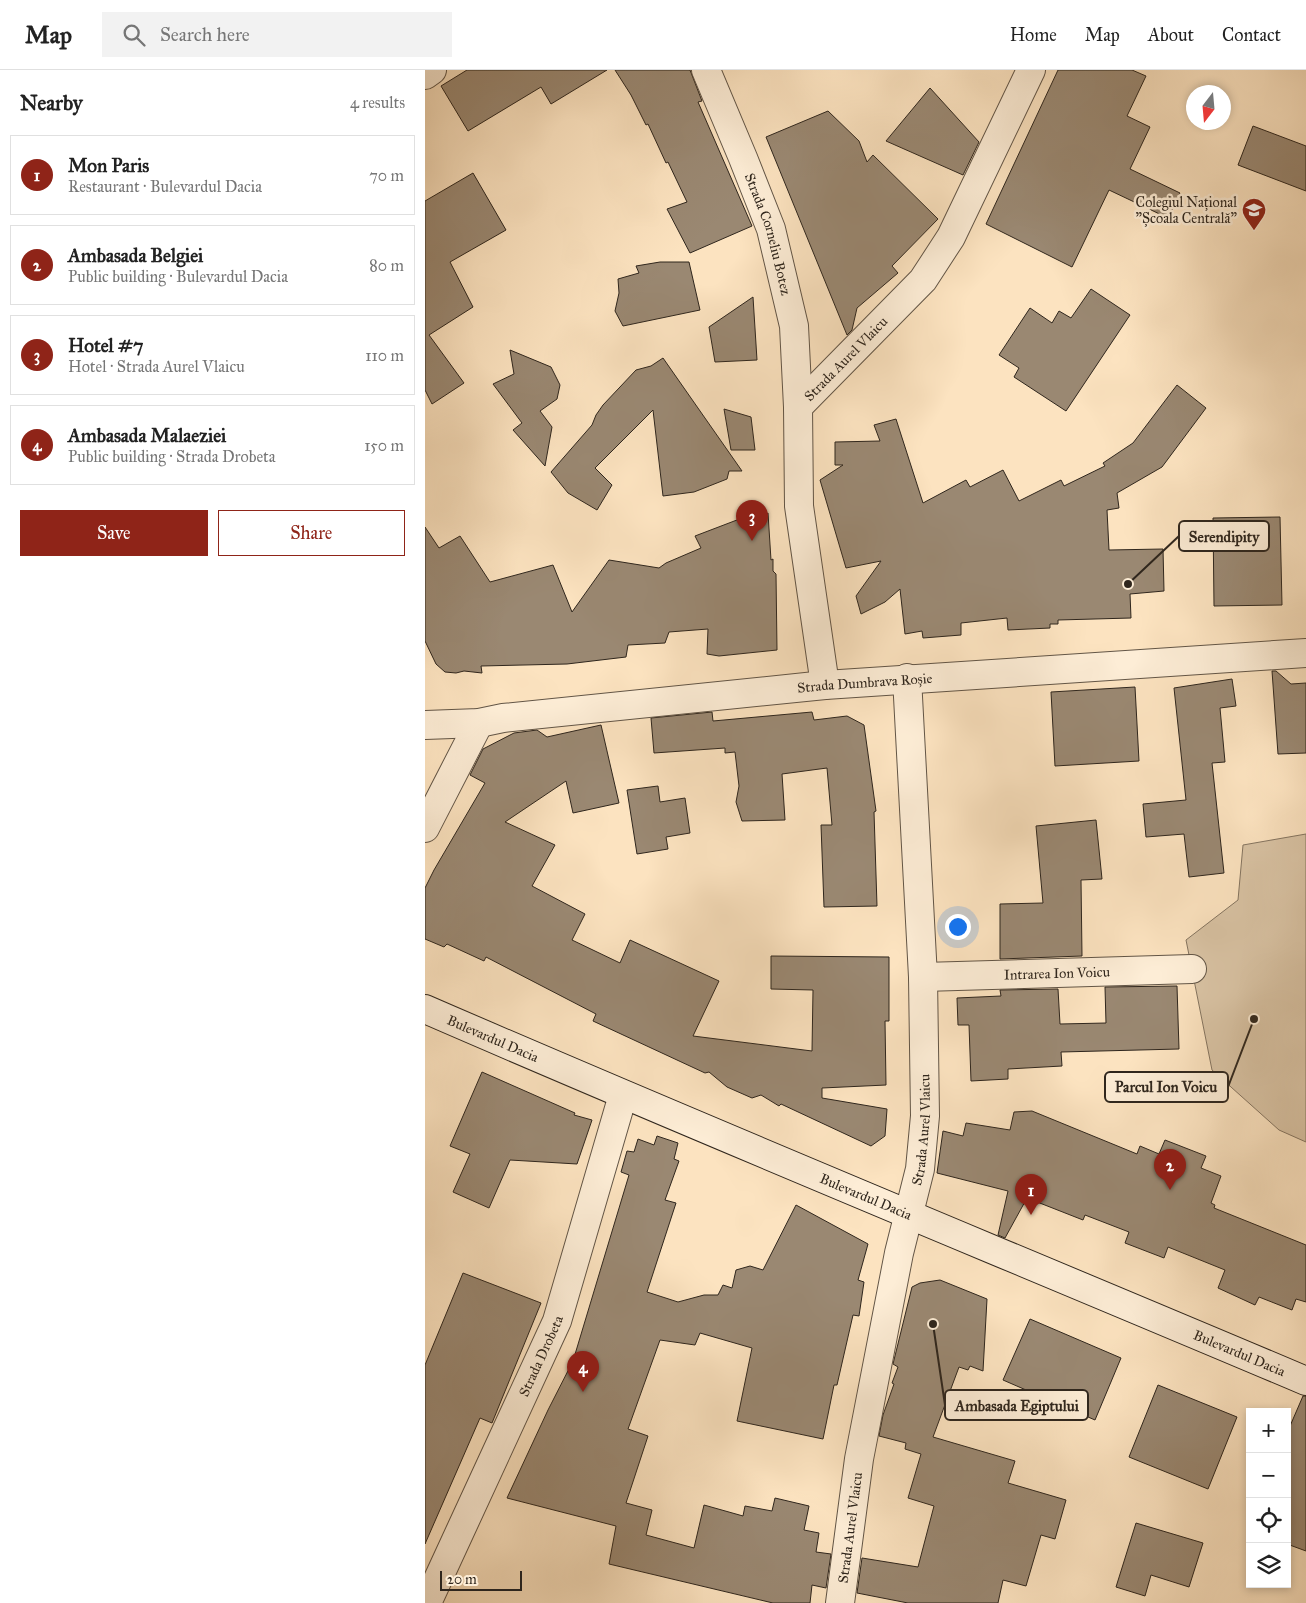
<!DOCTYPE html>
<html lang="en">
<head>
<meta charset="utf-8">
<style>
  body { margin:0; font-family:"IM FELL Great Primer",serif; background:#f2f2f2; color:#222 }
  .controls { position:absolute; right:15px; bottom:15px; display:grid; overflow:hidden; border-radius:0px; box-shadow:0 2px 8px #0003 }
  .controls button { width:45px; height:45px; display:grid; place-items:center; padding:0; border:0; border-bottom:1px solid #e0e0e0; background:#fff; color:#222; font:25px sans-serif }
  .compass { position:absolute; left:761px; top:15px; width:45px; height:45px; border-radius:50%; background:#fff; box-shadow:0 2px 8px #0003; rotate:196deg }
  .scale { position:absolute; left:15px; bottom:12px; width:82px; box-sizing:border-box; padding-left:5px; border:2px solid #2f261d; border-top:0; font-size:14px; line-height:18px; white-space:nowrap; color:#2f261d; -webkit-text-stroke:4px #fdedd6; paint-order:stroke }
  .you { position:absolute; left:532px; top:856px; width:18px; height:18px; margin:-12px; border:4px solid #fff; border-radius:50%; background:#1a73e8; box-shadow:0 0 0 8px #1a73e833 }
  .badge { display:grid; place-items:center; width:32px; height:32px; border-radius:50%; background:#8f2418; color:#fff; font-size:16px; font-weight:700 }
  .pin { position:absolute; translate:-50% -41px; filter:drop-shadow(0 1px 2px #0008) }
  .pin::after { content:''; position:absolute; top:26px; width:18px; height:15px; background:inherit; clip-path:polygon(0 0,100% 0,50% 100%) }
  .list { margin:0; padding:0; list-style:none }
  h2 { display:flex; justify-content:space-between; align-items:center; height:65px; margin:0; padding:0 20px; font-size:21px }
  h2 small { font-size:16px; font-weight:400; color:#767676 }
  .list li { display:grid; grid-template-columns:32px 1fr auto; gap:15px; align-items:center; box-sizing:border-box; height:80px; margin:0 10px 10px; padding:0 10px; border:1px solid #e0e0e0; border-radius:0px }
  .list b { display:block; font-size:19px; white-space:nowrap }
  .list p { margin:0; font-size:16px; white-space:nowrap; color:#767676 }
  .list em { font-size:16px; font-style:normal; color:#767676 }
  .actions { display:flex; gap:10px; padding:15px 20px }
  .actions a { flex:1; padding:11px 0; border:1px solid #8f2418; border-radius:0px; text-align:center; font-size:18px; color:#8f2418 }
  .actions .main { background:#8f2418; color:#fff }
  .icon { flex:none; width:28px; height:28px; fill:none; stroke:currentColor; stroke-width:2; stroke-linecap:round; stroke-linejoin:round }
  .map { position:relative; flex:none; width:881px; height:1533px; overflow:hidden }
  header { display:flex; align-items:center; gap:30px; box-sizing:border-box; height:70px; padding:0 25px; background:#fff; border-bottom:1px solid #e0e0e0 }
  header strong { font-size:24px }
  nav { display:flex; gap:28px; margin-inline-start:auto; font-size:18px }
  .search { width:350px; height:45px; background:#f2f2f2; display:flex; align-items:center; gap:12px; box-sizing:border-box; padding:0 18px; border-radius:0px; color:#767676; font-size:19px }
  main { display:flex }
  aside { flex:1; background:#fff }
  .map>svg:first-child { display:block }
  .green { fill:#d9c3a4; stroke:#847460 }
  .building { fill:#9a8872; stroke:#2f261d }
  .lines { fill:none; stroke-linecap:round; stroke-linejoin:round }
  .street-casing { stroke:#625546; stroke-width:30 }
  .secondary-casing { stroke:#2f261d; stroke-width:30 }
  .street { stroke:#fdedd6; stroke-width:28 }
  .secondary { stroke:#fdedd6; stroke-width:28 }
  .labels { text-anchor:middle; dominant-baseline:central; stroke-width:5; stroke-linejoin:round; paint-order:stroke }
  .poi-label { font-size:14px; fill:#2f261d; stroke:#fdedd6; text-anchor:end }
  .street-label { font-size:14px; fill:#2f261d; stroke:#fdedd6 }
  .leader { fill:none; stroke:#2f261d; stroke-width:2 }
  .callout-dot { fill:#2f261d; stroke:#fdedd6; stroke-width:2 }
  .callout { fill:#fdedd6; stroke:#2f261d; stroke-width:2 }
  .callout-label { font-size:15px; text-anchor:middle; font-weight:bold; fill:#2f261d }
</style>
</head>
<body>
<header>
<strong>Map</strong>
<div class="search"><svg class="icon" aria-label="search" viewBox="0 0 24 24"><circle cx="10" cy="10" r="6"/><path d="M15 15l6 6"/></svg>Search here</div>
<nav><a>Home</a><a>Map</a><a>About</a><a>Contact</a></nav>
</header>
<main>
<aside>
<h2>Nearby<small>4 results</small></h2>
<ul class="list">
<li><span class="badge">1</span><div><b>Mon Paris</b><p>Restaurant · Bulevardul Dacia</p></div><em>70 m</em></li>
<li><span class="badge">2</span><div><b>Ambasada Belgiei</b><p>Public building · Bulevardul Dacia</p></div><em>80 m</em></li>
<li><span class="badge">3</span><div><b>Hotel #7</b><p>Hotel · Strada Aurel Vlaicu</p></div><em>110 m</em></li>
<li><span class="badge">4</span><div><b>Ambasada Malaeziei</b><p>Public building · Strada Drobeta</p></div><em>150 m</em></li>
</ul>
<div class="actions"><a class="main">Save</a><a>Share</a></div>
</aside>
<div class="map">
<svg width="881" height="1533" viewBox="0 0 881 1533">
  <rect width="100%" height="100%" fill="#fce3c0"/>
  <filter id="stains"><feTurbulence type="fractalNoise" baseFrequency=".004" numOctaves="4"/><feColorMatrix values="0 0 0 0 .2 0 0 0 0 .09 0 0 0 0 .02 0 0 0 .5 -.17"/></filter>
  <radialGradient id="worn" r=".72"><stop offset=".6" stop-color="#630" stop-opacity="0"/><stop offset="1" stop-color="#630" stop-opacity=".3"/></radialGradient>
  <polygon class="green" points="881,764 881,1072 854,1060 787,1000 761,870 813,830 818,775"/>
  <g class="building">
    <polygon points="42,0 182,0 126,34 116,17 43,61 16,16"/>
    <polygon points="190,0 265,0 277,31 273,32 327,156 265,183 242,139 262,132 243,92 241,93 223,54 221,55 206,25"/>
    <polygon points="633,0 707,0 721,6 702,46 725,57 705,99 755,123 743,148 684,120 647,197 561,154"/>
    <polygon points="505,18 554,72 538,105 461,71"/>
    <polygon points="403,41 434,71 442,92 448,85 513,149 467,196 473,203 432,238 427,260 422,265 341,67"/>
    <polygon points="828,56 881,76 881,121 813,95"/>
    <polygon points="48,103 81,160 25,192 48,237 4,265 39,313 7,334 0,320 0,131"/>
    <polygon points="235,192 264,192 275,240 198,256 190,241 194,223 193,209 214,203 211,196"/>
    <polygon points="666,219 705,245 641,341 589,307 594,298 574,285 605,238 627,253 634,241 646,248"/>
    <polygon points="328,227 332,290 290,292 284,257"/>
    <polygon points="85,280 126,297 135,315 132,329 115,341 127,357 120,396 88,360 97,353 68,314 89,304"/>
    <polygon points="238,288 317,401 304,401 302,409 269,422 238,426 228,340 170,398 187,415 172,440 143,423 126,402 167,355 171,345 178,335 211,300 226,296"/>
    <polygon points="752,315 781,338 737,397 692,423 694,438 682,440 684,480 738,479 739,521 705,524 706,548 633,550 633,554 625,554 625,558 583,560 582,548 536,553 536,565 498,568 497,561 480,564 475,519 460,532 436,544 431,526 456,491 421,498 395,410 418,395 410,395 410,372 455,371 449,355 471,349 498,433 541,410 545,417 578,400 594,431 636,410 639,416 680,396 678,393 708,373"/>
    <polygon points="299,339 326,347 330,380 306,380"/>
    <polygon points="343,443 346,490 348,489 348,501 351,504 352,580 294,586 282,584 283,559 244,562 240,573 203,575 201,587 142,594 56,596 57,603 39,601 31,603 20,602 11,594 0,571 0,457 14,478 35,466 65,512 128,495 147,542 184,490 234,498 241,493 276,478 270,466 325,445 326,455"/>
    <polygon points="855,447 857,535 789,536 788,448"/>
    <polygon points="847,601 851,601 866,614 881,613 881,683 853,684"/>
    <polygon points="807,609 811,636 795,638 800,692 787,693 799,803 764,807 759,764 721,767 718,734 761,730 749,618"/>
    <polygon points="710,617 714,691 630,696 626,622"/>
    <polygon points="287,642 288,651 387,642 389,650 422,646 439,655 451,741 449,742 452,836 399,837 396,755 407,755 402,698 357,704 360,750 317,751 311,732 314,716 310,682 300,683 300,678 229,683 226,648"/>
    <polygon points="176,655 194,733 148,743 141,711 80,752 130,775 107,816 160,844 147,870 195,893 205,870 294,911 268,966 387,981 388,920 346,919 346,886 464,887 464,951 460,951 461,1015 397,1018 397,1028 462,1039 460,1066 446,1076 356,1034 354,1036 336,1025 327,1028 302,1017 284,1002 280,1003 168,951 171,944 61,887 59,891 22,874 19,877 0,869 0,818 9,800 60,713 45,705 58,679 89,663 112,660 122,667"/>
    <polygon points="233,716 235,732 260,728 265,763 241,767 243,779 212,784 202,720"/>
    <polygon points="671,750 677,809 656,810 657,886 575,889 575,834 618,833 611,756"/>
    <polygon points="752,916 754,979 636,982 637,996 583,999 583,1009 546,1011 544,955 533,955 532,928 576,926 575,920 633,919 635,954 681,953 680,917"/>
    <polygon points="57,1002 150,1043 149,1045 167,1050 152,1094 85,1090 64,1138 28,1122 45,1084 25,1076"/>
    <polygon points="607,1041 712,1084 715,1076 734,1084 740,1070 781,1086 776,1098 796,1106 786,1133 790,1135 789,1138 881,1175 881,1232 871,1229 867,1240 834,1227 830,1235 793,1218 800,1200 743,1177 739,1188 700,1173 704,1162 660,1145 658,1150 602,1128 580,1168 573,1165 583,1121 512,1103 518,1061 538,1066 541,1053 585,1060 589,1042"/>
    <polygon points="232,1066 253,1073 249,1089 254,1091 240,1130 251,1133 222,1222 253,1232 279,1225 293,1225 298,1215 307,1218 311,1200 325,1196 338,1200 371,1135 443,1174 433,1210 439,1212 434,1246 428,1245 412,1315 409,1315 398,1369 312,1351 327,1278 275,1263 270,1275 235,1270 203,1359 223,1366 201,1433 227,1440 221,1465 269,1478 279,1435 318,1446 320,1436 347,1441 350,1428 384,1436 379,1460 394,1463 391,1482 406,1484 401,1518 387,1515 385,1533 348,1533 184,1494 191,1456 82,1428 123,1340 148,1291 204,1105 196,1102 202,1081 209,1082 213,1069 229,1075"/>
    <polygon points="38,1203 116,1233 67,1353 55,1348 0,1474 0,1295"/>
    <polygon points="515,1210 562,1229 558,1301 545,1296 543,1300 534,1297 508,1367 590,1391 583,1413 641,1430 630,1469 616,1465 601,1516 578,1510 573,1533 483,1533 432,1523 437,1488 493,1497 509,1436 483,1428 496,1384 480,1379 481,1373 454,1366 458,1345 469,1314 467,1313 473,1297 468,1294 487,1217 495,1213"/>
    <polygon points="605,1249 696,1288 670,1350 578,1310"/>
    <polygon points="733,1315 812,1347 783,1419 704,1387"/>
    <polygon points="878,1326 881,1326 881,1481 862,1474 862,1363"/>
    <polygon points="711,1453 778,1473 764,1517 726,1505 720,1526 691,1517"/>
  </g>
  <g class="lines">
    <defs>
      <g id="street">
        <path id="s1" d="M 281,0 L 318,88 L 346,159 L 369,256 L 373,337 L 374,436 L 400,615"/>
        <polyline points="0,5 7,0"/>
        <path id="s2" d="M 373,337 L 498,210 L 526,167 L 606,0"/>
        <path id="s3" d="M 0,655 L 54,653 L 78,648 L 400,615 L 881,583"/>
        <polyline points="0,758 54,653"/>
        <path id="s4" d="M 498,907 L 767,899"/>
        <path id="s5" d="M 2,1533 L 132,1251 L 198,1025"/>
        <path id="s6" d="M 415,1533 L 434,1389 L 474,1183 L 495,1099 L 500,1046 L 498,907 L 482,608"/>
      </g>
      <g id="secondary">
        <path id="s7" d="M 0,939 C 292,1066 588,1187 881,1311"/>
      </g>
    </defs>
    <use href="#street" class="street-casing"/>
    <use href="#secondary" class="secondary-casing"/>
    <use href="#street" class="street"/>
    <use href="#secondary" class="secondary"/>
  </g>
  <defs>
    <symbol id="school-pin" viewBox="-11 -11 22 30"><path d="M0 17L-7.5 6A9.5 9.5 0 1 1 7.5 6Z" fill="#8f2418" stroke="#fdedd6"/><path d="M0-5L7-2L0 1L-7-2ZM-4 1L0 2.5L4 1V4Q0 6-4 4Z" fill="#fff"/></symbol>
  </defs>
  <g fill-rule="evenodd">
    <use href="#school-pin" x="815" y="126" width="28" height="38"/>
  </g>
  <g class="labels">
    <g class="poi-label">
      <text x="812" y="132">Colegiul Național<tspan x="812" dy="16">"Școala Centrală"</tspan></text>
    </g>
    <g class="street-label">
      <text stroke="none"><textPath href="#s1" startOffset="176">Strada Corneliu Botez</textPath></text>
      <text stroke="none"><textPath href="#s2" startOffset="68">Strada Aurel Vlaicu</textPath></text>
      <text stroke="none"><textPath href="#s3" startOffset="442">Strada Dumbrava Roșie</textPath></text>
      <text stroke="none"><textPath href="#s4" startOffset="134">Intrarea Ion Voicu</textPath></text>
      <text stroke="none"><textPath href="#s7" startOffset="74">Bulevardul Dacia</textPath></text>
      <text stroke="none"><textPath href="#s6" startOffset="481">Strada Aurel Vlaicu</textPath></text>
      <text stroke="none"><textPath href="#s7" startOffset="479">Bulevardul Dacia</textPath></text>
      <text stroke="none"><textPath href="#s7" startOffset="884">Bulevardul Dacia</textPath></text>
      <text stroke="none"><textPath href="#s5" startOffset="272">Strada Drobeta</textPath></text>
      <text stroke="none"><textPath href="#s6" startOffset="76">Strada Aurel Vlaicu</textPath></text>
    </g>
  </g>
  <path class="leader" d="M703 514L754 466M829 949L803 1017M508 1254L520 1335"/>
  <g class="callout-dot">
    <circle cx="703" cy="514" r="5"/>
    <circle cx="829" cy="949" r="5"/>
    <circle cx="508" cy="1254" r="5"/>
  </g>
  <g class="callout">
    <rect x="754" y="451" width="90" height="30" rx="5"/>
    <rect x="680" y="1002" width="123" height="30" rx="5"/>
    <rect x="520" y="1320" width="143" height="30" rx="5"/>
  </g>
  <g class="callout-label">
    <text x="799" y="472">Serendipity</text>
    <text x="741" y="1022">Parcul Ion Voicu</text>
    <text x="592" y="1341">Ambasada Egiptului</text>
  </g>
  <rect width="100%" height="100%" filter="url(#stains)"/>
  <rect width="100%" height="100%" fill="url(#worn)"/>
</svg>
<div class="controls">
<button>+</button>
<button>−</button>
<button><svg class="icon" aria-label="locate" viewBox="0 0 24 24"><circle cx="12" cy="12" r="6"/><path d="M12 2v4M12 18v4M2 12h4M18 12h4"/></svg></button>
<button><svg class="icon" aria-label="layers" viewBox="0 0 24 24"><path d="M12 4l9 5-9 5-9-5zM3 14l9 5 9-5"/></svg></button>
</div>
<svg class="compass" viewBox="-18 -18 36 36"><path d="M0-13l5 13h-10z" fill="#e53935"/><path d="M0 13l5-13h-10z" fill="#767676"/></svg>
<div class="scale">20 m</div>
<div class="you"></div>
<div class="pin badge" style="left:606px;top:1145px">1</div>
<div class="pin badge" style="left:745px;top:1120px">2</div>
<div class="pin badge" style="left:327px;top:471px">3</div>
<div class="pin badge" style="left:158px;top:1322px">4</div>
</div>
</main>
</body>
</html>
